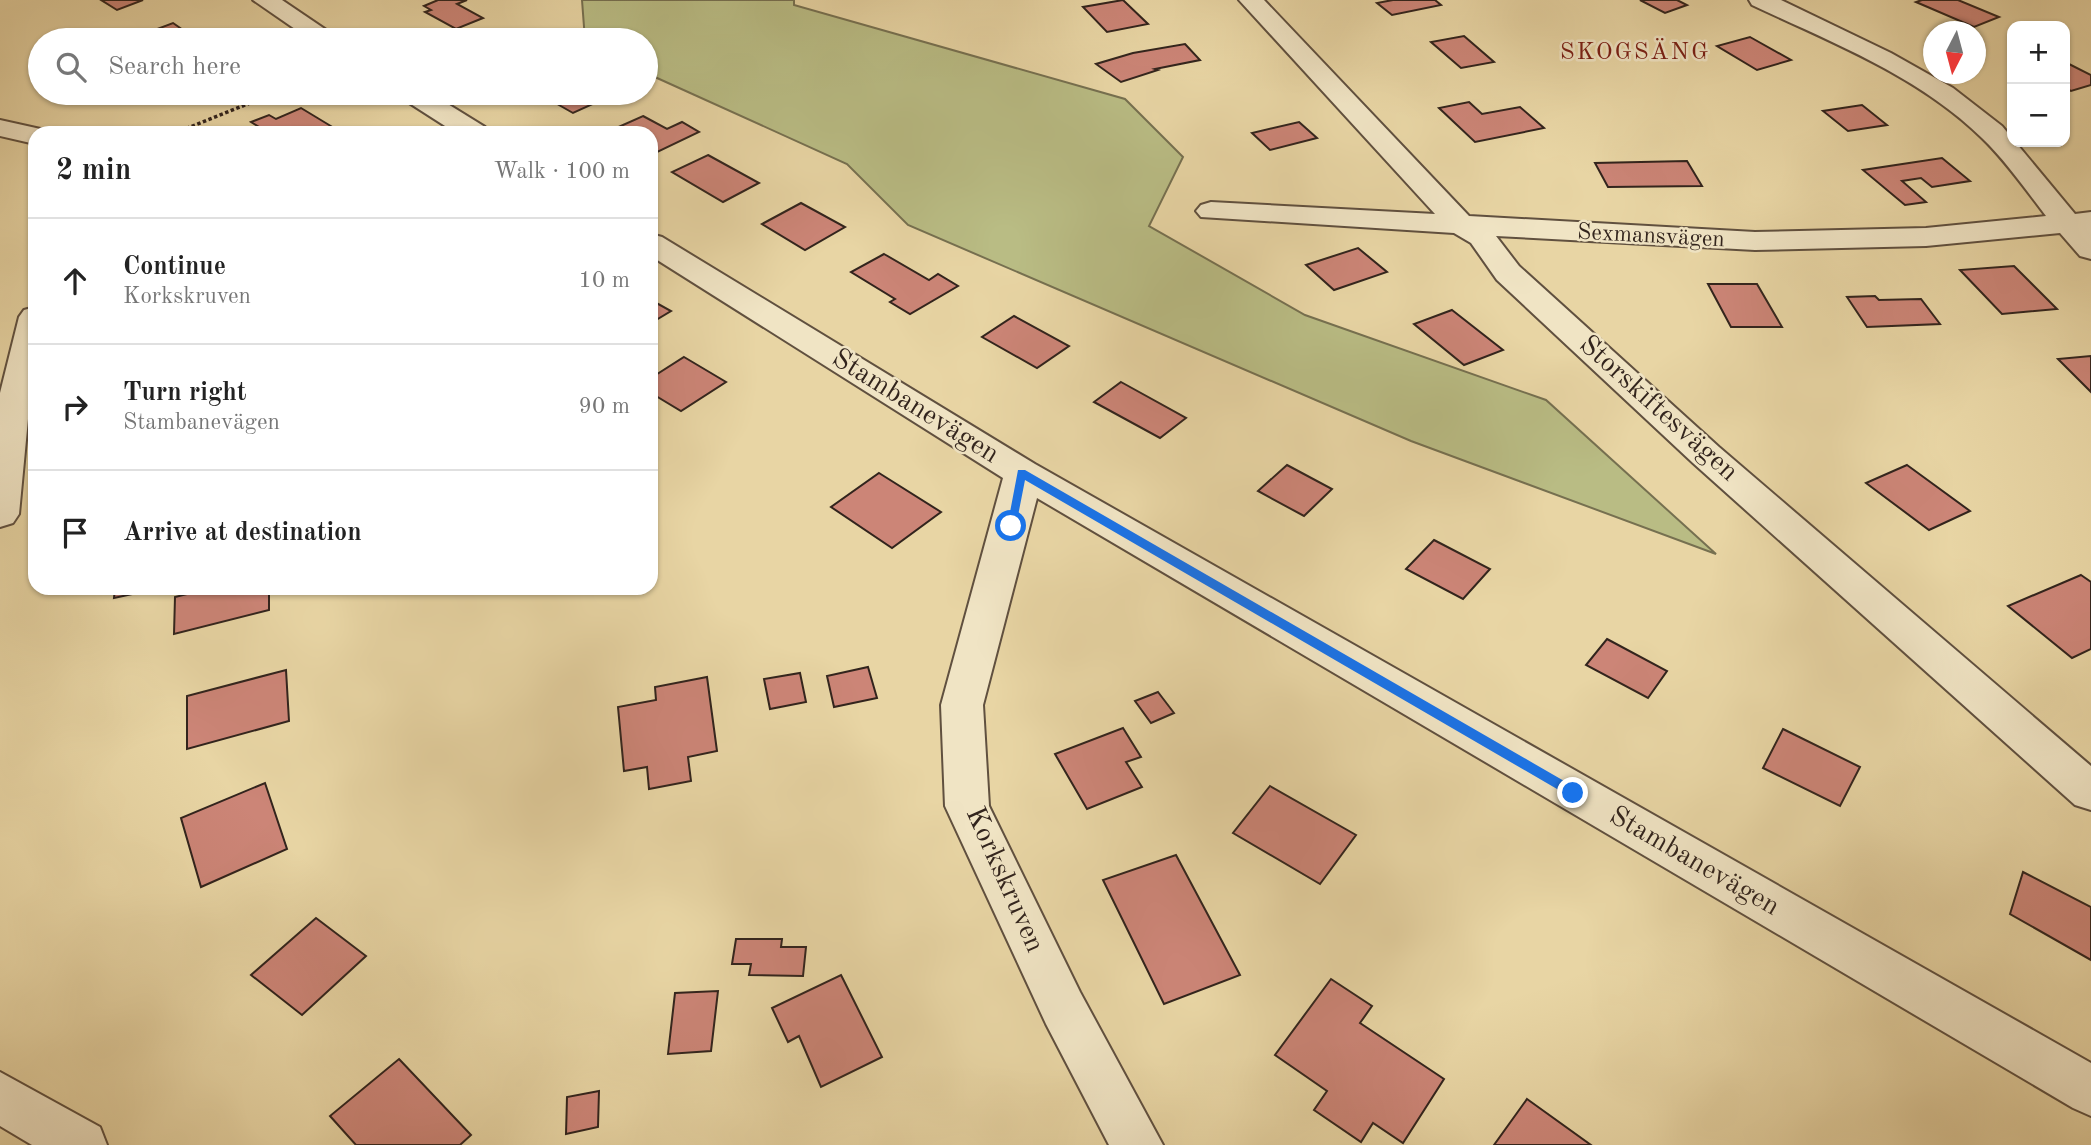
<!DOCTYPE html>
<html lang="en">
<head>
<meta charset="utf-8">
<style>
  body { margin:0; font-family:"Old Standard TT",serif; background:#f6f6f6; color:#222 }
  .controls { position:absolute; right:21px; top:21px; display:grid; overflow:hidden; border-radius:14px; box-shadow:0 2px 5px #0004 }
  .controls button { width:63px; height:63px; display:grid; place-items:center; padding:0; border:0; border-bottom:2px solid #e0e0e0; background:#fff; color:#222; font:35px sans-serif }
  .compass { position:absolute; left:1923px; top:21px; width:63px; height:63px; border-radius:50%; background:#fff; box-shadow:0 2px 5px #0004; rotate:186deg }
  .stop { position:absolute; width:21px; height:21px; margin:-16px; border:5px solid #1a73e8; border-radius:50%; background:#fff }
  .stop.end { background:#1a73e8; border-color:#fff; box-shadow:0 2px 7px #0008 }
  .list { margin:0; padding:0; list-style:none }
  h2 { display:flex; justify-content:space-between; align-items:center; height:91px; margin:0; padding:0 28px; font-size:30px }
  h2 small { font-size:23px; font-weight:400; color:#767676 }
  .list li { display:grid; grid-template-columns:46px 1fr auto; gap:21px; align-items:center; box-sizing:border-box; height:126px; padding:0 28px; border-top:2px solid #e0e0e0 }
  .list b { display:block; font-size:26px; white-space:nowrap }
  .list p { margin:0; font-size:23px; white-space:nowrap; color:#767676 }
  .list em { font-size:23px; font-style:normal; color:#767676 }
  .icon { flex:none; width:38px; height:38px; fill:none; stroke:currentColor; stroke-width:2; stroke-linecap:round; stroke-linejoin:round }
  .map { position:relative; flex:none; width:2091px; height:1145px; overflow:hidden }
  .search { position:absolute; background:#fff; box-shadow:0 2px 5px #0004; left:28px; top:28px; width:630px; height:77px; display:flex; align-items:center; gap:18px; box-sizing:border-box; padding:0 24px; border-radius:38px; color:#767676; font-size:26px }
  .panel { position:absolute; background:#fff; box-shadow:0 2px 5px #0004; left:28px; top:126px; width:630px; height:469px; border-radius:21px }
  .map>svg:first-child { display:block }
  .green { fill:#b9bc84; stroke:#767050; stroke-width:2 }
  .building { fill:#cc8577; stroke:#32241d; stroke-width:2 }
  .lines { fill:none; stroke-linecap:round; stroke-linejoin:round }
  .street-casing { stroke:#60503f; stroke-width:4 }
  .path { stroke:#32241d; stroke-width:3.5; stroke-dasharray:3.5 2.5; stroke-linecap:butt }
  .street { fill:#f0e4c4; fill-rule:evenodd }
  .route { fill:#1a73e8 }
  .labels { text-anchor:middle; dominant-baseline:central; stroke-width:5; stroke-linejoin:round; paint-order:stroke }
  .far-street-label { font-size:23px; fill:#32241d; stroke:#f0e4c4 }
  .far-neighbourhood-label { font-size:24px; letter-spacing:2px; fill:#7a1f14; stroke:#f0e4c4 }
  .street-label { font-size:28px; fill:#32241d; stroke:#f0e4c4 }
</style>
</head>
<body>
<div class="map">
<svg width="2091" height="1145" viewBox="0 0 2091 1145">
  <rect width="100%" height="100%" fill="#e8d5a4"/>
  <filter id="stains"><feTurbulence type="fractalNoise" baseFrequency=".00286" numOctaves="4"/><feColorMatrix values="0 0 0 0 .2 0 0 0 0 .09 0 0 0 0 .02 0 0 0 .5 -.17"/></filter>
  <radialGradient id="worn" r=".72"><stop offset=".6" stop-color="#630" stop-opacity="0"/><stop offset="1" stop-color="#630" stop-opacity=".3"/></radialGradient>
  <polygon class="green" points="582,0 794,0 794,5 1125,99 1183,157 1149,226 1305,315 1546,400 1716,554 1411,441 908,225 847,164 646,73 646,40 585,40"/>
  <g class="building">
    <polygon points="101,0 143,0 117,10"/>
    <polygon points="438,0 467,0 457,4 483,18 456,29 425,12 431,10 424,6"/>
    <polygon points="1123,0 1148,24 1107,32 1083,7"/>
    <polygon points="1393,0 1435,0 1441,5 1392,15 1377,3"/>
    <polygon points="1640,0 1677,0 1687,5 1665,13"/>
    <polygon points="1922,0 1958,0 1999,17 1974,27 1916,2"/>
    <polygon points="173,23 193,37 184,40 142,40 136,37"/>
    <polygon points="1464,36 1494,62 1461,68 1431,42"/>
    <polygon points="1750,37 1791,60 1757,70 1717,46"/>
    <polygon points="1185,44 1200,60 1155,69 1158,70 1121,82 1096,64 1133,53"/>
    <polygon points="2065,62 2091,75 2091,85 2071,91 2065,88"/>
    <polygon points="538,93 577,93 595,103 573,113"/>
    <polygon points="1469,102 1482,114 1520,107 1544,128 1475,142 1439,108"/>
    <polygon points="1862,105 1887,125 1848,131 1823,111"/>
    <polygon points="301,108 339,131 269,133 251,122 269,115 276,119"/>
    <polygon points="643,116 667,129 682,122 699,132 651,155 651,133 605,133"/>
    <polygon points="1299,122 1317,138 1270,150 1252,133"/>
    <polygon points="708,155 759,183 723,202 672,172"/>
    <polygon points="1942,158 1970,181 1932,187 1921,178 1902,181 1926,202 1905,205 1863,170"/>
    <polygon points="1687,161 1702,186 1608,187 1595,163"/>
    <polygon points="801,203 845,227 805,250 762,224"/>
    <polygon points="1358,248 1387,272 1334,290 1306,265"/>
    <polygon points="884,254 929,280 938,274 958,286 910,314 890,302 895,299 851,272"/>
    <polygon points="2014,266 2057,309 2002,314 1960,270"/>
    <polygon points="1708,284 1757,284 1782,327 1731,327"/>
    <polygon points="1875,296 1879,300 1921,299 1940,324 1867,327 1847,297"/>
    <polygon points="651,300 671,311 651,323"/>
    <polygon points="1452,310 1503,350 1464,365 1414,324"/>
    <polygon points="1014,316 1069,346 1037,368 982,337"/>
    <polygon points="2091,356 2091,392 2058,359"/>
    <polygon points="684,357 726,382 681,411 651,393 651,378"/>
    <polygon points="1121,382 1186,418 1160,438 1094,402"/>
    <polygon points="1287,465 1332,489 1304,516 1258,491"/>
    <polygon points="1907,465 1970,511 1929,530 1866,483"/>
    <polygon points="879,473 941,512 892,548 831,507"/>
    <polygon points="1434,540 1490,569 1463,599 1406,569"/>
    <polygon points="2081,575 2091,582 2091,649 2072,658 2008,606"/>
    <polygon points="115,588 160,588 114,598"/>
    <polygon points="211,588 269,588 269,610 174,634 175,597"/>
    <polygon points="1607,639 1667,671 1648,698 1586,665"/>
    <polygon points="868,667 877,698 834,707 827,676"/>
    <polygon points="286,670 289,721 187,749 187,696"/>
    <polygon points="800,673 806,702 770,709 764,679"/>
    <polygon points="707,677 717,751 688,757 691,781 649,789 647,767 624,771 618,707 656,700 655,687"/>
    <polygon points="1158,692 1174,713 1151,723 1135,701"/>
    <polygon points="1123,728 1141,757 1126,762 1142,787 1087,809 1055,754"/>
    <polygon points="1783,729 1860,767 1840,806 1763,768"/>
    <polygon points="265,783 287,849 201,887 181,818"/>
    <polygon points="1270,786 1356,835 1320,884 1233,833"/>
    <polygon points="1176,855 1240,975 1164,1004 1103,880"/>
    <polygon points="2023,872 2091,907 2091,960 2010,914"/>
    <polygon points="316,918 366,956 302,1015 251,975"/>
    <polygon points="736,939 782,939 781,947 806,947 803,976 749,975 751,964 732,964"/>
    <polygon points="841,975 882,1057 821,1087 799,1036 788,1042 772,1008"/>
    <polygon points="1331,979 1372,1006 1360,1023 1444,1079 1403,1143 1373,1123 1361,1142 1314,1110 1327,1091 1275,1055"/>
    <polygon points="718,991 711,1051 668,1054 675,993"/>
    <polygon points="399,1059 471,1135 460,1145 356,1145 330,1116"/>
    <polygon points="599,1091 598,1127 566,1134 567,1097"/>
    <polygon points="1527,1099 1591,1145 1494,1145"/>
  </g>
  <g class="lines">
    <defs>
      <g id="street">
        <polygon points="253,0 282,0 341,40 311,40"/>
        <path d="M 1239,0 L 1264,0 L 1469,216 L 1755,232 L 1926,228 L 2046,216 C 2026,190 2006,161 1982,138 C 1919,76 1831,42 1752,5 L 1749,0 L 1781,0 L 1891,53 L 1953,88 L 2002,126 L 2075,214 L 2091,212 L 2091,259 L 2080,256 L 2060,233 L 1926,246 L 1755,250 L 1496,236 L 1519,266 L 1719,447 L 2091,766 L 2091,810 L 2075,805 L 1693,463 L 1497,280 L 1471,243 L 1454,233 L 1201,217 L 1196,211 L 1201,205 L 1211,202 L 1435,214 Z"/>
        <polygon points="399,93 430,93 485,127 489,133 456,133 403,99"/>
        <polygon points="0,120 45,130 47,133 35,133 35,144 0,136"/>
        <polygon points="651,234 662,237 1035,464 2091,1063 2091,1116 2073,1108 1037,498 983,705 989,806 1080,992 1163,1145 1109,1145 1046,1024 945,806 941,705 1003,478 651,256"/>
        <polygon points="35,307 35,389 28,419 19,514 13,523 0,527 0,393 19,317 24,310"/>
        <polygon points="0,1072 100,1127 107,1145 32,1145 0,1126"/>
      </g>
    </defs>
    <use href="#street" class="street-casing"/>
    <polyline class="path" points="175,133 275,93"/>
    <use href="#street" class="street"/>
  </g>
  <polygon class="route" points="1018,470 1025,470 1578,789 1578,796 1569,796 1025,480 1016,526 1007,528"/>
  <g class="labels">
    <g class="far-street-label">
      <text transform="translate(1651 236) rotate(3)">Sexmansvägen</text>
    </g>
    <g class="far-neighbourhood-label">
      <text x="1635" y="53">SKOGSÄNG</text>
    </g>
    <g class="street-label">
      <text transform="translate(915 407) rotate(32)">Stambanevägen</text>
      <text transform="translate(1658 409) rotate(42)">Storskiftesvägen</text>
      <text transform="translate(1694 862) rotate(30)">Stambanevägen</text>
      <text transform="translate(1004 880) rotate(66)">Korkskruven</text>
    </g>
  </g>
  <rect width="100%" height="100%" filter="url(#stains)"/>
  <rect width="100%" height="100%" fill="url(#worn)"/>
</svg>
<div class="controls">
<button>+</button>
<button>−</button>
</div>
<svg class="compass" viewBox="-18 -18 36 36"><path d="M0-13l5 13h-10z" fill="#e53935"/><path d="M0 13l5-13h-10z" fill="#767676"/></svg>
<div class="stop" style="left:1011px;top:526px"></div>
<div class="stop end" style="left:1573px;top:793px"></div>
<div class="search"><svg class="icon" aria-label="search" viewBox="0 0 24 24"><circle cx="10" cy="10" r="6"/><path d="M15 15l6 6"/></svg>Search here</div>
<section class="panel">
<h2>2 min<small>Walk · 100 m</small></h2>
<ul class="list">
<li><svg class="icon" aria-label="ahead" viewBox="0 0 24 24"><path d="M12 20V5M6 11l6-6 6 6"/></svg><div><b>Continue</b><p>Korkskruven</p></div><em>10 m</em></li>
<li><svg class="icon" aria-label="right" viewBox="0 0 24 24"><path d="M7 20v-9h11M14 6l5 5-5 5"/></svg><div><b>Turn right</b><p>Stambanevägen</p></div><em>90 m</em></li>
<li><svg class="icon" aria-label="arrive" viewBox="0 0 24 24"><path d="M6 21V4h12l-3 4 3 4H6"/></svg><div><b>Arrive at destination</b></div></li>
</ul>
</section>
</div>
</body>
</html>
